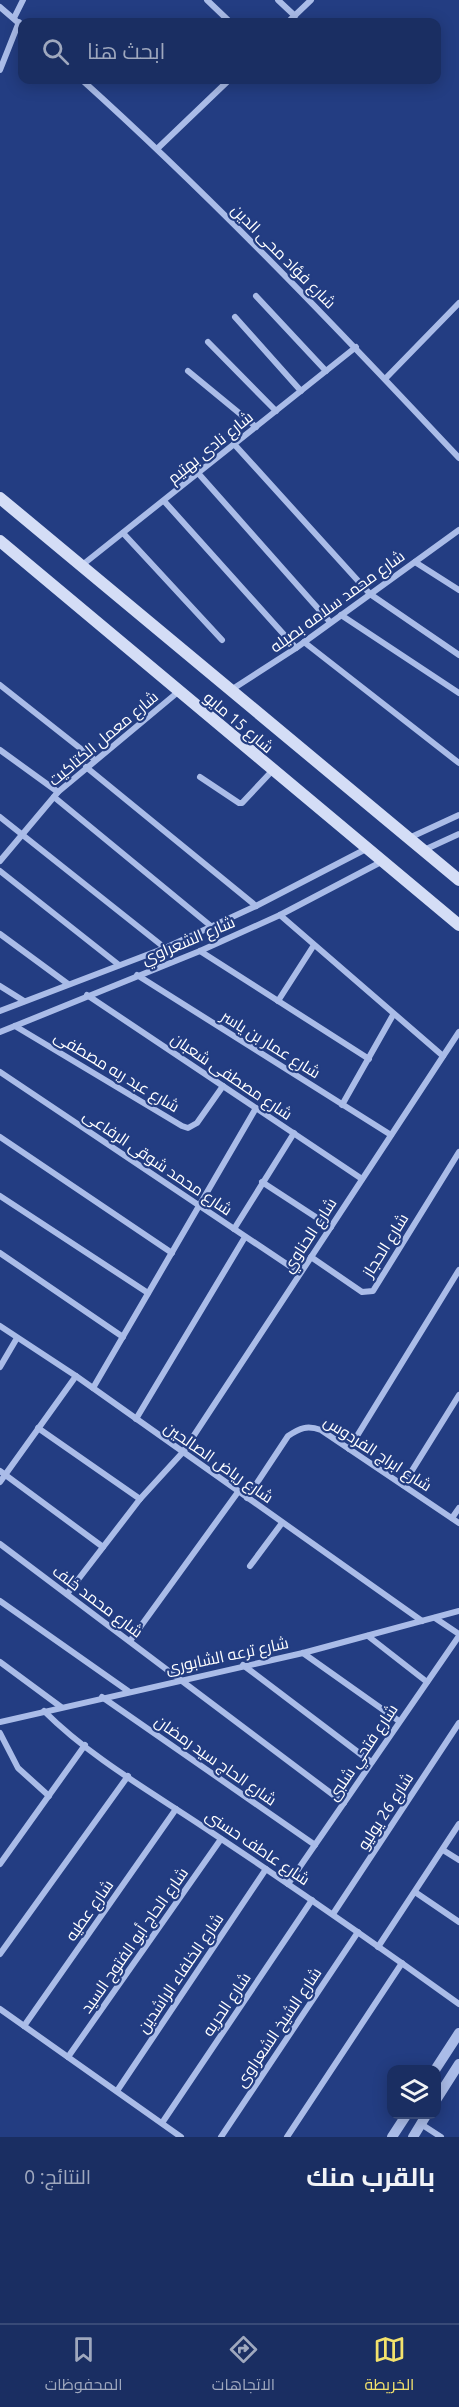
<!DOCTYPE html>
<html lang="ar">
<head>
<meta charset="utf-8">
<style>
  body { margin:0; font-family:Ubuntu,Cairo,sans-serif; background:#233668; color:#f1f3f6; direction:rtl }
  .controls { position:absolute; right:18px; bottom:18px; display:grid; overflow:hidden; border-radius:12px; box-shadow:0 3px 15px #0003 }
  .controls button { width:54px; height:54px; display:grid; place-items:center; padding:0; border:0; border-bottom:2px solid #384a77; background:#1a2e62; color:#f1f3f6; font:30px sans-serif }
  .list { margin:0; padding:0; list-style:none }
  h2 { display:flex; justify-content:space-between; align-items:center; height:78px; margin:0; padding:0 24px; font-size:26px }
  h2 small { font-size:20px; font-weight:400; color:#9fa8be }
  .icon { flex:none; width:33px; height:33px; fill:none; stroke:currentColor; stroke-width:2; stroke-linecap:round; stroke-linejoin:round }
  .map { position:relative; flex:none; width:459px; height:2137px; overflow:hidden; direction:ltr }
  .search { position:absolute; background:#1a2e62; box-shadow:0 3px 15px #0003; left:18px; right:18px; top:18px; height:66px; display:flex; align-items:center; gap:15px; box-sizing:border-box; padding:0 21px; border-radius:12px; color:#9fa8be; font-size:22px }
  .sheet { height:186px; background:#1a2e62 }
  nav { display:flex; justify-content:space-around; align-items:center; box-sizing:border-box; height:84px; border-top:2px solid #384a77; background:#1a2e62; font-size:16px; color:#9fa8be }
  nav a { display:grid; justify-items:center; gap:3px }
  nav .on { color:#f3e26c }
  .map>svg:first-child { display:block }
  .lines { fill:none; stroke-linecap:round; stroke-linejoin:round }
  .minor { stroke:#aabce8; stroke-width:6 }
  .tertiary { stroke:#aabce8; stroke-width:10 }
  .secondary { stroke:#d4ddf6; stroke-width:12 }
  .labels { text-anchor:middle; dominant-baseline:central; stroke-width:4.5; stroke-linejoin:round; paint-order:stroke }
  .street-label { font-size:16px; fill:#fff; stroke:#233d82 }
</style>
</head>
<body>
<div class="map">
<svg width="459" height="2137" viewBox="0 0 459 2137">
  <rect width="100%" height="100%" fill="#233d82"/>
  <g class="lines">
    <g class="minor">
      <polyline points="207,0 230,22"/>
      <polyline points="278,0 295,16"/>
      <polyline points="0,7 22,26"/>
      <polyline points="14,18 23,0"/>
      <polyline points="288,22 311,0"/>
      <polyline points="0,70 19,22"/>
      <path d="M 82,80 C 214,199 337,328 459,458"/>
      <polyline points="158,148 229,80"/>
      <polyline points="256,296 326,371"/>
      <polyline points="235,317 301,391"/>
      <polyline points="208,342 276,411"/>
      <polyline points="188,371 256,427"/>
      <polyline points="385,379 459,303"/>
      <polyline points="234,444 370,594 459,655"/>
      <polyline points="198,473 330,622"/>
      <polyline points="164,501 296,648"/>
      <polyline points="123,533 222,640"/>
      <polyline points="415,562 459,590"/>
      <polyline points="81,566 356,347"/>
      <polyline points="341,615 459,693"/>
      <polyline points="304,642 459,763"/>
      <polyline points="0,685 95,760"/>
      <polyline points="231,690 296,648 459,530"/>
      <polyline points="0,750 58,792"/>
      <polyline points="86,767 256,906"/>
      <polyline points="200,777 239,803 242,803 272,771"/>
      <polyline points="54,797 212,927"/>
      <polyline points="0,817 165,948"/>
      <polyline points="409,838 459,815"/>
      <polyline points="424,850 459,834"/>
      <polyline points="0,861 58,792 178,692"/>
      <polyline points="0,871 119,965"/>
      <polyline points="280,915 443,1056"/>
      <polyline points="0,934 68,984"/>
      <polyline points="200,951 369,1059"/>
      <polyline points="137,975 391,1135"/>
      <polyline points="0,986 24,1001"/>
      <polyline points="87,995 362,1179"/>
      <polyline points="278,1001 314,945"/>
      <polyline points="0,1011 165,948 256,906 366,849"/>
      <polyline points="15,1026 182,1126 188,1128 197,1123 223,1086"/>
      <polyline points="0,1032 200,951 280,915 381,862"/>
      <polyline points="0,1072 300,1273"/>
      <polyline points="342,1105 393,1015"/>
      <polyline points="0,1137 172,1253"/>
      <polyline points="262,1182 331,1227"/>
      <polyline points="0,1196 148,1293"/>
      <polyline points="234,1229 294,1133"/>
      <polyline points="0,1253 123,1337"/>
      <polyline points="311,1257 362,1292 373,1291 459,1152"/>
      <polyline points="0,1326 76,1376 422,1621"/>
      <polyline points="0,1367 17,1338"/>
      <polyline points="93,1388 256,1108"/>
      <polyline points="136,1419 245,1237"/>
      <polyline points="38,1428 140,1499"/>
      <polyline points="349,1449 459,1270"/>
      <polyline points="0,1471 103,1547"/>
      <polyline points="0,1482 76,1376"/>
      <polyline points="403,1485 459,1395"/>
      <path d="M 247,1498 L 288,1436 C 300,1428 307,1425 321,1430 L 459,1523"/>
      <polyline points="452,1518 459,1508"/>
      <polyline points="0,1544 344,1803"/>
      <polyline points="250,1566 282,1523"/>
      <polyline points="67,1594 140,1499 183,1452 459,1032"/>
      <polyline points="0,1601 128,1691"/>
      <polyline points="435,1618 459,1634"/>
      <polyline points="368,1636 427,1682"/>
      <polyline points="130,1641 238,1492"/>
      <polyline points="303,1653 399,1721"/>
      <polyline points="0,1662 61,1707"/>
      <polyline points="243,1665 371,1762"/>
      <polyline points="102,1697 315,1845"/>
      <path d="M 44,1711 C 92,1759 155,1794 211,1832 C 295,1888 377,1945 459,2004"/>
      <polyline points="0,1722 303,1653 459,1611"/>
      <polyline points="0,1733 18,1768 49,1796"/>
      <polyline points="443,1850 459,1860"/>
      <polyline points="0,1864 85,1745"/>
      <polyline points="288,1884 459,1636"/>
      <polyline points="415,1892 459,1922"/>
      <polyline points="333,1914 459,1723"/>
      <polyline points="378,1947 459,1824"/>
      <polyline points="0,1954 128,1776"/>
      <polyline points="0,2009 181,2137"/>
      <polyline points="24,2026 176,1809"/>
      <polyline points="68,2057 221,1839"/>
      <polyline points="117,2091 266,1869"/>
      <polyline points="162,2123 312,1900"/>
      <polyline points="421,2124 441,2137"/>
      <polyline points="221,2137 358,1932"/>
      <polyline points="287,2137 402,1963"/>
    </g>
    <g class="tertiary">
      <polyline points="435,2070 459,2033"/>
      <polyline points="436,2100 459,2064"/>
      <polyline points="392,2137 407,2114"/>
      <polyline points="413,2137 427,2114"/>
    </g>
    <g class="secondary">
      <polyline points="0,498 459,880"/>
      <polyline points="0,541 459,925"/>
    </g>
  </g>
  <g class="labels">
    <g class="street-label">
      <text transform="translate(284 256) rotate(45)">شارع فؤاد محى الدين</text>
      <text transform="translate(210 447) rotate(-39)">شارع نادى بهتيم</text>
      <text transform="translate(337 601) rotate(-36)">شارع محمد سلامه بصيله</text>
      <text transform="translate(239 722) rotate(40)">شارع 15 مايو</text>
      <text transform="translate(103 738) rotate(-40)">شارع معمل الكتاكيت</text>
      <text transform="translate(188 940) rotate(-23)">شارع الشعراوي</text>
      <text transform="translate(271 1044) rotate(32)">شارع عمار بن ياسر</text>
      <text transform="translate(117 1071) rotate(31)">شارع عبد ربه مصطفى</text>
      <text transform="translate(232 1076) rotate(34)">شارع مصطفى شعبان</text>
      <text transform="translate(158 1162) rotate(34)">شارع محمد شوقى الرفاعى</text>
      <text transform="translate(309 1235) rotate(-57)">شارع الحناوي</text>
      <text transform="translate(385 1245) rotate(-58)">شارع الحجاز</text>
      <text transform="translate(378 1453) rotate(33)">شارع ابراج الفردوس</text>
      <text transform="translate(219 1462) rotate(35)">شارع رياض الصالحين</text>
      <text transform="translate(98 1601) rotate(37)">شارع محمد خلف</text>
      <text transform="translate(227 1655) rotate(-12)">شارع ترعه الشابورى</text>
      <text transform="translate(362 1752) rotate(-56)">شارع فتحي شلبى</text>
      <text transform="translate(216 1760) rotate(35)">شارع الحاج سيد رمضان</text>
      <text transform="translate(385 1811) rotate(-57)">شارع 26 يوليو</text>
      <text transform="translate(258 1847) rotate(34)">شارع عاطف حسنى</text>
      <text transform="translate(89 1910) rotate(-55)">شارع عطيه</text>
      <text transform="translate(134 1940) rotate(-55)">شارع الحاج أبو الفتوح السيد</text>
      <text transform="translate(180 1973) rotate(-56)">شارع الخلفاء الراشدين</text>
      <text transform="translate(226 2004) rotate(-56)">شارع الحريه</text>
      <text transform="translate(278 2027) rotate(-56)">شارع الشيخ الشعراوى</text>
    </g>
  </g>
</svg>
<div class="controls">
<button><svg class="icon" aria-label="layers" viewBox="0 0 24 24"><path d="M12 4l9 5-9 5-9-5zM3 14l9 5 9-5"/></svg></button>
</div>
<div class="search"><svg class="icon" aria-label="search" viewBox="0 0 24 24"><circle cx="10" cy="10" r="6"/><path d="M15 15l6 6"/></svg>ابحث هنا</div>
</div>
<section class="sheet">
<h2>بالقرب منك<small>النتائج: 0</small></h2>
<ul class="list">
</ul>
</section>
<nav>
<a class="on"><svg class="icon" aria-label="map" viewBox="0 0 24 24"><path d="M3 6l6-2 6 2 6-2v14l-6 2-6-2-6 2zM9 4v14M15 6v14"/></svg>الخريطة</a>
<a><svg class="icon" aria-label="directions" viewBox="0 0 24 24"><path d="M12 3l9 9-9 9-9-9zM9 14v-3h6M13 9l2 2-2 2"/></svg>الاتجاهات</a>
<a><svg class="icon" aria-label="saved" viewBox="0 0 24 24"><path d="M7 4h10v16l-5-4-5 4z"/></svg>المحفوظات</a>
</nav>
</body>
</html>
